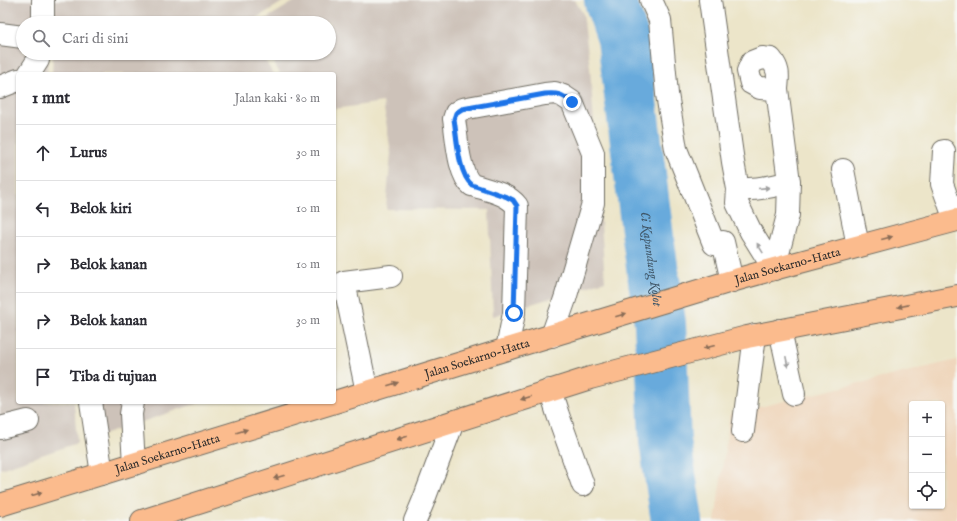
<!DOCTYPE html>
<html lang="id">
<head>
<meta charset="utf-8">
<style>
  body { margin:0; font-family:"IM FELL English",serif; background:#f2f2f3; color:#2b2b33 }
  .controls { position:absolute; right:12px; bottom:12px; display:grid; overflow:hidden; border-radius:4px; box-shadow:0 1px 3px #0004 }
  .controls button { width:36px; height:36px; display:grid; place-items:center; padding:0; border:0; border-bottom:1px solid #e1e1e2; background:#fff; color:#2b2b33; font:20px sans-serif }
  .stop { position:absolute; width:12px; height:12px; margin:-9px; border:3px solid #1a73e8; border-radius:50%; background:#fff }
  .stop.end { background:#1a73e8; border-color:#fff; box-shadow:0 1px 4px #0008 }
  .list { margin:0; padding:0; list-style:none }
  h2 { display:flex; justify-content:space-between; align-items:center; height:52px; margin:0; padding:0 16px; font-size:17px }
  h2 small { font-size:13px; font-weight:400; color:#7c7c81 }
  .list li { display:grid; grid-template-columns:26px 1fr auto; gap:12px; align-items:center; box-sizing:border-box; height:56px; padding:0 16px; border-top:1px solid #e1e1e2 }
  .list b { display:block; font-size:15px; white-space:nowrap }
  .list em { font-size:13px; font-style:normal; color:#7c7c81 }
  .icon { flex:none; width:22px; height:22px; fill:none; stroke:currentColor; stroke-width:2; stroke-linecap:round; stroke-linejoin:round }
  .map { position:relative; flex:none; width:957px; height:521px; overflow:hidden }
  .search { position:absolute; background:#fff; box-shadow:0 1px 3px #0004; left:16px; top:16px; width:320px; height:44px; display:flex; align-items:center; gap:10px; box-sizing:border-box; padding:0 14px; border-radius:22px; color:#7c7c81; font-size:15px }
  .panel { position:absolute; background:#fff; box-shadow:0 1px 3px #0004; left:16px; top:72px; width:320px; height:332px; border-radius:4px }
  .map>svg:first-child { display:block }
  .built { fill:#efd6bb; fill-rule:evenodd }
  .industrial { fill:#cdc2b9 }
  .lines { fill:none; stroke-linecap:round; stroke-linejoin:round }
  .river { stroke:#67aadc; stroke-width:52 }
  .minor-casing { stroke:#6f6c62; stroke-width:24 }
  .highway-casing { stroke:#6f6c62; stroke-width:24 }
  .minor { stroke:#fff; stroke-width:22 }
  .highway { stroke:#fbbb8d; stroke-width:22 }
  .oneway { fill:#a0a0a0 }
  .oneway2 { fill:#896c57 }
  .route { stroke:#1a73e8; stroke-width:5 }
  .labels { text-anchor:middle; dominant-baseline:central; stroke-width:4; stroke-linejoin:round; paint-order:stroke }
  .street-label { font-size:12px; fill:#2b2b2b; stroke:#f6f6f2 }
  .water-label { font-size:13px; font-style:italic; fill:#405769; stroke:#f6f6f2 }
</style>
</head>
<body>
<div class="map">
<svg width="957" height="521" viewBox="0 0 957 521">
  <rect width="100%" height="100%" fill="#f6f6f2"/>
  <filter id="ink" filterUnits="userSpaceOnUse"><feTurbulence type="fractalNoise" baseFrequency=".025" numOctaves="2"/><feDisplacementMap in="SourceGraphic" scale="8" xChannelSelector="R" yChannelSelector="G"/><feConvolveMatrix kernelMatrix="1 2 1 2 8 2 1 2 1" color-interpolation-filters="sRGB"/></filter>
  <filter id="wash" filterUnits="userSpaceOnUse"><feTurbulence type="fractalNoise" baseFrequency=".012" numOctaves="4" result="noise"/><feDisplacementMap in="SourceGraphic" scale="16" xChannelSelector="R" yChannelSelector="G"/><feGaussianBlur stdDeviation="0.9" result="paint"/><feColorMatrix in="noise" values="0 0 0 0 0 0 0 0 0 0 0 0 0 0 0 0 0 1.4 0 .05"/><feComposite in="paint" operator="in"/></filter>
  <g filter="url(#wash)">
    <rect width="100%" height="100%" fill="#ece5c9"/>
    <path class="built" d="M 957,360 L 957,521 L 715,521 L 730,414 ZM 912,404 L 942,404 L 942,506 L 912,506 Z"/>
    <g class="industrial">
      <polygon points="0,0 50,0 50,23 23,23 23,53 48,53 47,74 18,74 18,402 74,402 77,443 0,469"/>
      <polygon points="53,0 286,0 248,23 53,23"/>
      <polygon points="297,0 575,0 583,14 590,68 605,281 493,316 489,210 386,209 391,153 383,102 334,109 334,74 280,74 269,53 329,53 329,23 259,23"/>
      <polygon points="53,53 261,53 273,74 52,74"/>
      <polygon points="83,402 201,402 85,441"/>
    </g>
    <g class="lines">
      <path class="river" id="s1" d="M 610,0 L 623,38 L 647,230 L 660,323 L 665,441 L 677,521"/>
    </g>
  </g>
  <g filter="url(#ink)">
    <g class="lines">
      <defs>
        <g id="minor">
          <polyline points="651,0 660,20 667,94 676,149 714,244 723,242 732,281"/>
          <path d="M 710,0 L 733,162 L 738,189 L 737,203 L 751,232 L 774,269 L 788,215 L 789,182 L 777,89 C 778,77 780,70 771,59 L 762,58 L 752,62 L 748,71 L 751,83 L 760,88 L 777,89"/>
          <polyline points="43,23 43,0"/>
          <polyline points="0,34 23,37"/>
          <polyline points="29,74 38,60 39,53"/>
          <polyline points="0,87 18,80"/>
          <polyline points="944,151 942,184 955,220"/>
          <polyline points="843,170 858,246"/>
          <path d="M 738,189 C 755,190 772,187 789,182"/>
          <polyline points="780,330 794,394"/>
          <path d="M 507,349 L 514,313 L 517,206 C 507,193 487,190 472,185 C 458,174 457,137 454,119 L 456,113 L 462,109 L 545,94 L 555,93 L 563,96 L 572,102 L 593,153 L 593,203 L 565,299 L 552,336"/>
          <polyline points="550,390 558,415 583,485"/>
          <polyline points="367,392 344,282 391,276"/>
          <polyline points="91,402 102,474"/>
          <polyline points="133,402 131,414 134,464"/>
          <polyline points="0,428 28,421"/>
          <polyline points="743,431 755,335"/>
          <polyline points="415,521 423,502 453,422"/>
        </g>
        <g id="highway">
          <path id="s2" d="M 0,505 L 507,349 L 728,282 L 774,269 L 957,220"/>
          <polyline points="142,521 590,378 747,337 957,296"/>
        </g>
      </defs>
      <use href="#minor" class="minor-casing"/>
      <use href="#highway" class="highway-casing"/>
      <use href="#minor" class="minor"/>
      <use href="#highway" class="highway"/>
    </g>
    <defs><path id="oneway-solid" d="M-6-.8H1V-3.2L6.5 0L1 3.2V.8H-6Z"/></defs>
    <g class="oneway">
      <use href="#oneway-solid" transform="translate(764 188) rotate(-5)"/>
      <use href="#oneway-solid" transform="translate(760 248) rotate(-122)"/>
      <use href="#oneway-solid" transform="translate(787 362) rotate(78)"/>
    </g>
    <g class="oneway2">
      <use href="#oneway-solid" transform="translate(887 238) rotate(-15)"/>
      <use href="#oneway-solid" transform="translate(903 306) rotate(169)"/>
      <use href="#oneway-solid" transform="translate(621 315) rotate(-17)"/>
      <use href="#oneway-solid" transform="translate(709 347) rotate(165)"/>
      <use href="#oneway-solid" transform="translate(393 384) rotate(-17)"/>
      <use href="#oneway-solid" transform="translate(526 398) rotate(162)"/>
      <use href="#oneway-solid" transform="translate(242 431) rotate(-17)"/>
      <use href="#oneway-solid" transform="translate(402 438) rotate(162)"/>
      <use href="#oneway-solid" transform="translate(279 477) rotate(162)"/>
      <use href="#oneway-solid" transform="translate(37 494) rotate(-17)"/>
    </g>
  </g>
  <g class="lines" filter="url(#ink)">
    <path class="route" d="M 514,313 L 517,206 L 513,200 L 507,197 L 472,185 C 458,174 457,137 454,119 L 456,113 L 462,109 L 545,94 C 558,93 561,94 572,102"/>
  </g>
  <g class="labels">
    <g class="street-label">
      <text stroke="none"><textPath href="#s2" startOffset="823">Jalan Soekarno-Hatta</textPath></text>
      <text stroke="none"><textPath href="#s2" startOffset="499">Jalan Soekarno-Hatta</textPath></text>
      <text stroke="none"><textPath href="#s2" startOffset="175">Jalan Soekarno-Hatta</textPath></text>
    </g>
    <g class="water-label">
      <text stroke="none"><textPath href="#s1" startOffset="263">Ci Kapundung Kolot</textPath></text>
    </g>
  </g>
</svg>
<div class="controls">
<button>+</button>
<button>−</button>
<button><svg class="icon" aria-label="locate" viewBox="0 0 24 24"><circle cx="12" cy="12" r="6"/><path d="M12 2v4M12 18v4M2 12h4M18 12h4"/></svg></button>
</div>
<div class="stop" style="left:514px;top:313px"></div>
<div class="stop end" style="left:572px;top:102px"></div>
<div class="search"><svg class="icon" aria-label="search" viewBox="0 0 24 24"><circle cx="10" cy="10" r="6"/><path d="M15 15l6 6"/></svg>Cari di sini</div>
<section class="panel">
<h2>1 mnt<small>Jalan kaki · 80 m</small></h2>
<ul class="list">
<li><svg class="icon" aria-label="ahead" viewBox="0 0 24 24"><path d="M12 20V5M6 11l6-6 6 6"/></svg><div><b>Lurus</b></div><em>30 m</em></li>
<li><svg class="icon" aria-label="left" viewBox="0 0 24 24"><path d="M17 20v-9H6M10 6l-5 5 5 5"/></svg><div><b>Belok kiri</b></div><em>10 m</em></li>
<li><svg class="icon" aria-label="right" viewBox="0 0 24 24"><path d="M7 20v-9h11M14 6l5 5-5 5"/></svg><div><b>Belok kanan</b></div><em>10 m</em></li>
<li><svg class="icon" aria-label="right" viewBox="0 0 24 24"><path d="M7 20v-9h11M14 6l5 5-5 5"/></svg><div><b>Belok kanan</b></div><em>30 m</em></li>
<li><svg class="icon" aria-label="arrive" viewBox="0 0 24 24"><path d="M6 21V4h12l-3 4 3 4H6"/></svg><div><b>Tiba di tujuan</b></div></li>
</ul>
</section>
</div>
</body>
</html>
